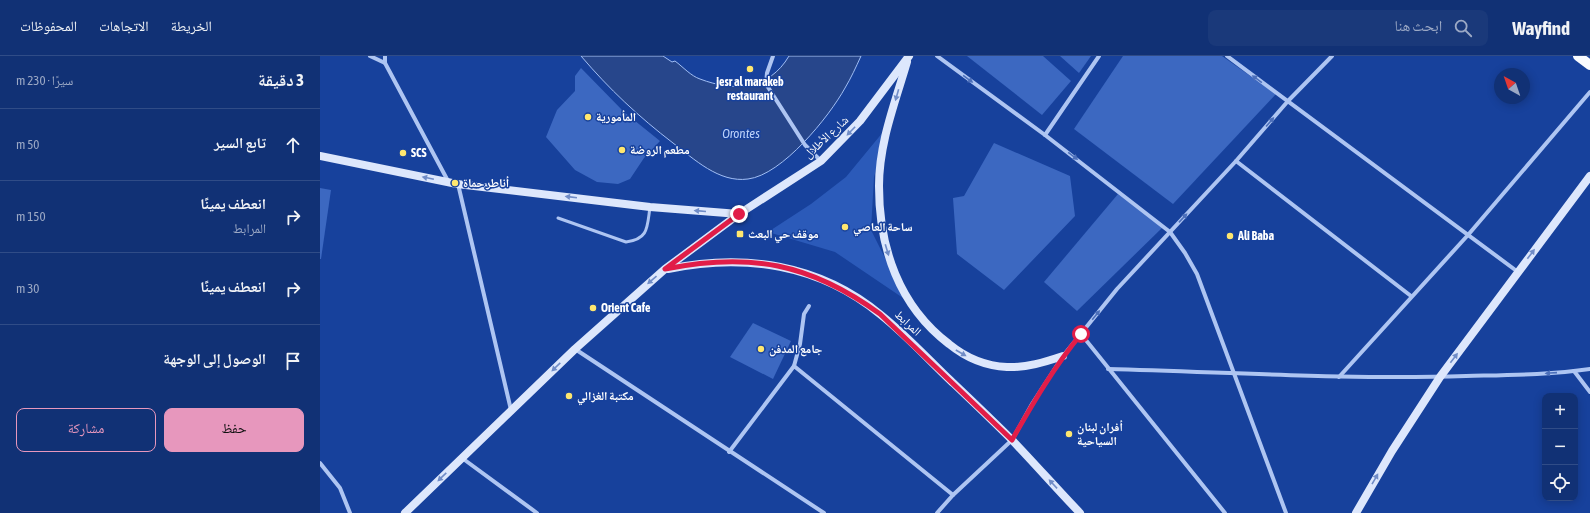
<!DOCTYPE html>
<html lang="ar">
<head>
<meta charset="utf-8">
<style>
  body { margin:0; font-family:"Asap Condensed","Noto Naskh Arabic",sans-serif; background:#1a397a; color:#f1f3f6; direction:rtl }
  .controls { position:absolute; right:12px; bottom:12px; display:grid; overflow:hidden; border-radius:8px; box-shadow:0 2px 10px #0003 }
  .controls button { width:36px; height:36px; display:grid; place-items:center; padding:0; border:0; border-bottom:1px solid #304c87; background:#113175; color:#f1f3f6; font:20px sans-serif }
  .compass { position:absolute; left:1174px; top:12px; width:36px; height:36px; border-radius:50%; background:#113175; box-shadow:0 2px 10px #0003; rotate:320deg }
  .stop { position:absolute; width:12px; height:12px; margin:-9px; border:3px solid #e11d48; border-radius:50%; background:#fff }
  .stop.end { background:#e11d48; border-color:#fff; box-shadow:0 1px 4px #0008 }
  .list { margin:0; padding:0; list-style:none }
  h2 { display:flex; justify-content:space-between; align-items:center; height:52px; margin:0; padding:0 16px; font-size:17px }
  h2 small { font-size:13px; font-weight:400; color:#9ca9c5 }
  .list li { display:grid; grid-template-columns:26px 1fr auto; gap:12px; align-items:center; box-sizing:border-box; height:72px; padding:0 16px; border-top:1px solid #304c87 }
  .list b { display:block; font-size:15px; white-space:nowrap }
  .list p { margin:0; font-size:13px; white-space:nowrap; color:#9ca9c5 }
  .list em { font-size:13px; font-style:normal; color:#9ca9c5 }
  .actions { display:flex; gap:8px; padding:12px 16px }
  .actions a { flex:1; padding:9px 0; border:1px solid #e797bd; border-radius:8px; text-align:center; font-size:14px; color:#e797bd }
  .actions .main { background:#e797bd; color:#111 }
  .icon { flex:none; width:22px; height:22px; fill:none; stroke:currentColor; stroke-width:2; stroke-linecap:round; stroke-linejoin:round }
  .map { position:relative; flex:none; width:1270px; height:457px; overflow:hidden; direction:ltr }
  header { display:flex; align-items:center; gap:24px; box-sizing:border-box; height:56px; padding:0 20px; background:#113175; border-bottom:1px solid #304c87 }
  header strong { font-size:19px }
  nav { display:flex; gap:22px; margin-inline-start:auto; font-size:14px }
  .search { width:280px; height:36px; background:#1a397a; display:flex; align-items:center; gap:10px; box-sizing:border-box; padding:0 14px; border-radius:8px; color:#9ca9c5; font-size:15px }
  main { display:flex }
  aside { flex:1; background:#113175 }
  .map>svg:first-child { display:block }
  .green { fill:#2b5ab9 }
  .water { fill:#27468b; stroke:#a1bef4 }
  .building { fill:#3c68c1 }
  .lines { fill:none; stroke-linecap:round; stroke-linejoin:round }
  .lane { stroke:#aec5f2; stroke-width:3 }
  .street { stroke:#aec5f2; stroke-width:4 }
  .secondary { stroke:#dde7fc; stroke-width:8 }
  .primary { stroke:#f9fbff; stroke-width:10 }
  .oneway { fill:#4c6fba }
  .oneway2 { fill:#708cc7 }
  .route { stroke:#e11d48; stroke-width:5 }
  .poi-dot { fill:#ffe76f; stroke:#17419c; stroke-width:1.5 }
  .labels { text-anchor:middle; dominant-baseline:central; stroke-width:3; stroke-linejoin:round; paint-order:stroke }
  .poi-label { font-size:12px; font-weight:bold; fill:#fff; stroke:#17419c; text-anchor:start }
  .street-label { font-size:12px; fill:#fff; stroke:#17419c }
  .water-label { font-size:13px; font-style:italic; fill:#bbd0f8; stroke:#17419c }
</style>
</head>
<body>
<header>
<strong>Wayfind</strong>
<div class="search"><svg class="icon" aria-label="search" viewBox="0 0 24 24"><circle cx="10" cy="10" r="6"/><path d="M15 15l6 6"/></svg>ابحث هنا</div>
<nav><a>الخريطة</a><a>الاتجاهات</a><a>المحفوظات</a></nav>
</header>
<main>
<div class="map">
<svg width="1270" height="457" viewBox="0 0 1270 457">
  <rect width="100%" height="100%" fill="#17419c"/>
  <polygon class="green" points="568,70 554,121 551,174 586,244 515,196 448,176 491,148 526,121"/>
  <path class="water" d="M 261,0 L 343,0 L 352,6 L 355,5 C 363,11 371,20 380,23 C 414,36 449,34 469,0 L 541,0 C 536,11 531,22 525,32 C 509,61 462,119 428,123 C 399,127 374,103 353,87 C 319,61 289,33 261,0 Z"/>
  <g class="building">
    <polygon points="647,0 723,0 751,25 722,59"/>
    <polygon points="740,0 771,0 759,17"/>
    <polygon points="803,0 902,0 956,38 853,148 754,73"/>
    <polygon points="261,12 304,56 340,85 324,102 310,123 298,128 277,126 255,114 226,81 237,54 255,35 255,20"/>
    <polygon points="674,87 750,120 755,160 684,234 637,198 633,142 644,140"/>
    <polygon points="0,132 11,134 1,203 0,203"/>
    <polygon points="798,138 843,171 757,255 724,226"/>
    <polygon points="433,267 471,285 453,323 410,301"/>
  </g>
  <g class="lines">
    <path class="lane" d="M 238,162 L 306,186 C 329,183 327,171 330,151"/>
    <g class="street">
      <polyline points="50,0 65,7"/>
      <polyline points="65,0 65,7 128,125"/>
      <polyline points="453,0 447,17 446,28 485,89 501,105"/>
      <polyline points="617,0 725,79 850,176 865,197 877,218 966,457"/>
      <polyline points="907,0 1198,216"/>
      <polyline points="725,79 779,0"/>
      <polyline points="916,105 1091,240"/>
      <polyline points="138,128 191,354"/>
      <polyline points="761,278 905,457"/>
      <polyline points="255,293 504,457"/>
      <polyline points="474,310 480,288 484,258 489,250"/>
      <path d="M 788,313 C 908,316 1027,324 1146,320 C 1187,319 1229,319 1270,313"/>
      <polyline points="1254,315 1270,336"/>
      <polyline points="1019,321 1148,179 1270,36"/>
      <polyline points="409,396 474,310 633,439"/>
      <polyline points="142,402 217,457"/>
      <polyline points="0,407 20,432 30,457"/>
      <polyline points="617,457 633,439 692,384 712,348 743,300 797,233 916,105 968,45 1012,0"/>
    </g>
    <g class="secondary">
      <path d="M 587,6 C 575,47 559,87 559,130 C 559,192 579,250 629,288 C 645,301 665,310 687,311 C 706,312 725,306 743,300"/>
      <polyline points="0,100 137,128 330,151 419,158"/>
      <path d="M 348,213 C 424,197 500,208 561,259 C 586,279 608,303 631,325 C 652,345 672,364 692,384 C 715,408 737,433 760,457"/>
      <polyline points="85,457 255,293 345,213 419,158 501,105 540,65 589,0"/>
      <polyline points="1036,457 1072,395 1120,321 1270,120"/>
    </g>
    <polyline class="primary" points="1258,0 1270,9"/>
  </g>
  <defs><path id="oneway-solid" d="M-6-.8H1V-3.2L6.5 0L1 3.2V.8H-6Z"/></defs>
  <g class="oneway">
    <use href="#oneway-solid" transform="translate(648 23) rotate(36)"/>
    <use href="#oneway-solid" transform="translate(937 23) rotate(-144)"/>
    <use href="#oneway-solid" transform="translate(950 66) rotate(-49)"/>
    <use href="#oneway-solid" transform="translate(753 100) rotate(37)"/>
    <use href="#oneway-solid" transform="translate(863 162) rotate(-47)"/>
    <use href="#oneway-solid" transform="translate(776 259) rotate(-51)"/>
    <use href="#oneway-solid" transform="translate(1231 317) rotate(176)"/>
  </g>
  <g class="oneway2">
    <use href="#oneway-solid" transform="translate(577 39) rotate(106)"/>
    <use href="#oneway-solid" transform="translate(531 75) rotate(134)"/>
    <use href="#oneway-solid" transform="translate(108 122) rotate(-168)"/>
    <use href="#oneway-solid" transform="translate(251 141) rotate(-173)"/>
    <use href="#oneway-solid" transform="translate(380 155) rotate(-175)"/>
    <use href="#oneway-solid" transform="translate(567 194) rotate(73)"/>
    <use href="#oneway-solid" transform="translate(1211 198) rotate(-53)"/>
    <use href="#oneway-solid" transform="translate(332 224) rotate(139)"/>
    <use href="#oneway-solid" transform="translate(641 297) rotate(30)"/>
    <use href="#oneway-solid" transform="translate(1134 302) rotate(-53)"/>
    <use href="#oneway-solid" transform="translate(236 311) rotate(136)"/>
    <use href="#oneway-solid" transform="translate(122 421) rotate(136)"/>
    <use href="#oneway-solid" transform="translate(1055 423) rotate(-60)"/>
    <use href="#oneway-solid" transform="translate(733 428) rotate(-133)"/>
  </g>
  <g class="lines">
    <path class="route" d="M 419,158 L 345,213 C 429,196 490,207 560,258 L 692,384 C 713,347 734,311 761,278"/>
  </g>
  <g class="poi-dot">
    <circle cx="430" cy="13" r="4"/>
    <circle cx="268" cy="61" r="4"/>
    <circle cx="302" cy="94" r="4"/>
    <circle cx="83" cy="97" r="4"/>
    <circle cx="135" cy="127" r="4"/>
    <circle cx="525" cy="171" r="4"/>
    <rect x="416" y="174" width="8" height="8" rx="2"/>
    <circle cx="910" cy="180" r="4"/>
    <circle cx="273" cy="252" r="4"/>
    <circle cx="441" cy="293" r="4"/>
    <circle cx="249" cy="340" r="4"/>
    <circle cx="749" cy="378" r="4"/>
  </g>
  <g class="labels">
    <g class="poi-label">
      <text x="430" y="26" text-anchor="middle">jesr al marakeb<tspan x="430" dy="14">restaurant</tspan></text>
      <text x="276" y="61">المأمورية</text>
      <text x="310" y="94">مطعم الروضة</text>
      <text x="91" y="97">SCS</text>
      <text x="143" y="127">أناطر حماة</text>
      <text x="533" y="171">ساحة العاصي</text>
      <text x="428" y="178">موقف حي البعث</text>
      <text x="918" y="180">Ali Baba</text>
      <text x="281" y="252">Orient Cafe</text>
      <text x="449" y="293">جامع المدفن</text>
      <text x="257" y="340">مكتبة الغزالي</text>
      <text x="757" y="371">أفران لبنان<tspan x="757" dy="14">السياحية</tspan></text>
    </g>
    <g class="street-label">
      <text transform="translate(506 81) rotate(-43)">شارع الأطلال</text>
      <text transform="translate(588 267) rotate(43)">المرابط</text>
    </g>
    <g class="water-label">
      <text x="421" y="77">Orontes</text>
    </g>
  </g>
</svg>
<div class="controls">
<button>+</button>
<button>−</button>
<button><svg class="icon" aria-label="locate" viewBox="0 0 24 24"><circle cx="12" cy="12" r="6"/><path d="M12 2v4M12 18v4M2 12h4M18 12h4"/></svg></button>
</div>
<svg class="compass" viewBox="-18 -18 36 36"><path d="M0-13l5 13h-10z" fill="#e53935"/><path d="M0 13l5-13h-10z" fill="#9ca9c5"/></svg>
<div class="stop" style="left:761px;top:278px"></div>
<div class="stop end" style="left:419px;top:158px"></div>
</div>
<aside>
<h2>3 دقيقة<small>سيرًا · 230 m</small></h2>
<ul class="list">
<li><svg class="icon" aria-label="ahead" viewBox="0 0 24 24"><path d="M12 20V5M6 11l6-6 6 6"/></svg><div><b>تابع السير</b></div><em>50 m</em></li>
<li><svg class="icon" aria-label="right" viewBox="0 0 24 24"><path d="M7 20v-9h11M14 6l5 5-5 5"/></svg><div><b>انعطف يمينًا</b><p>المرابط</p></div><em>150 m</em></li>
<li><svg class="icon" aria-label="right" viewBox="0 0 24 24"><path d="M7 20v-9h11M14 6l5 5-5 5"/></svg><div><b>انعطف يمينًا</b></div><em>30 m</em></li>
<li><svg class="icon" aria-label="arrive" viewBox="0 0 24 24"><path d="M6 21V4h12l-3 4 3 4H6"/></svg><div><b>الوصول إلى الوجهة</b></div></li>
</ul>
<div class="actions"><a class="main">حفظ</a><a>مشاركة</a></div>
</aside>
</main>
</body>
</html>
